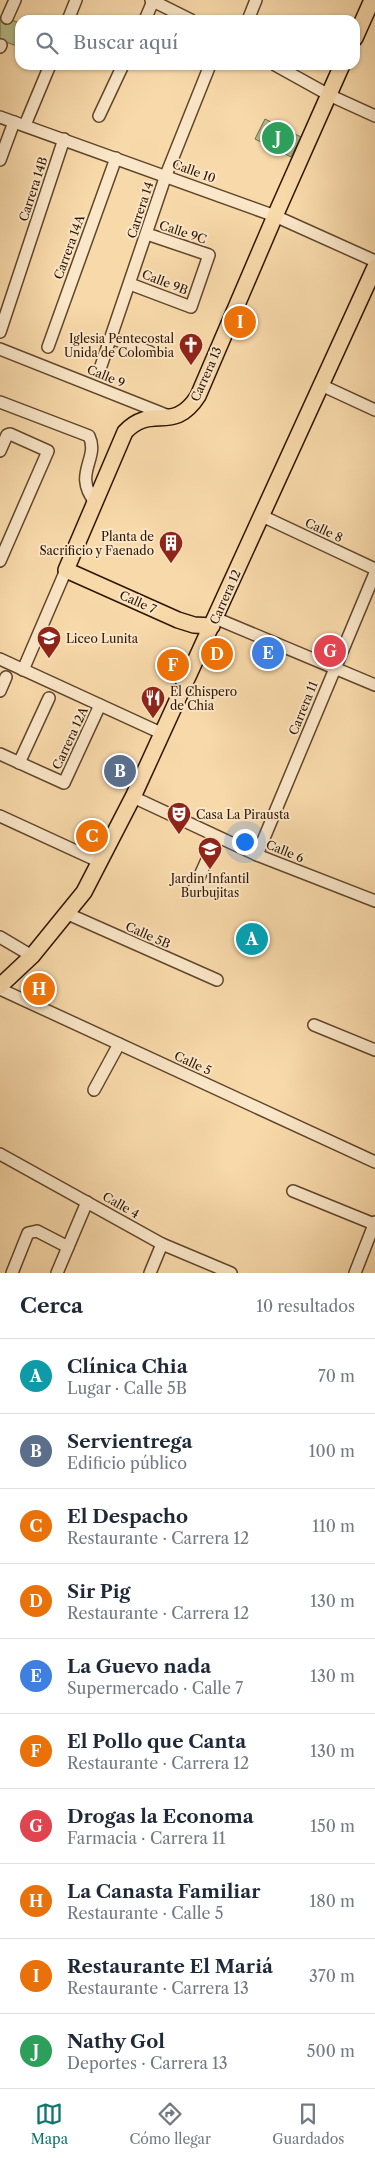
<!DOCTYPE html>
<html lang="es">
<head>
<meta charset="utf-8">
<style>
  body { margin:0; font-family:"Libre Caslon Text",serif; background:#f2f2f3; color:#1f2937 }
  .you { position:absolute; left:244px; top:841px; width:18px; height:18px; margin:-12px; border:4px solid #fff; border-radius:50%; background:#1a73e8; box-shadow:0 0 0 8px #1a73e833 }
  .badge { display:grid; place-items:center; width:32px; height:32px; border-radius:50%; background:#0f766e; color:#fff; font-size:16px; font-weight:700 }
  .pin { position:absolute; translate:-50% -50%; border:2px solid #fff; box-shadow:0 1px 5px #0006 }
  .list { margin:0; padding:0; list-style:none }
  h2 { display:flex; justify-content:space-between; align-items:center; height:65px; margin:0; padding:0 20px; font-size:21px }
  h2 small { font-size:16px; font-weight:400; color:#747a83 }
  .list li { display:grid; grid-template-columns:32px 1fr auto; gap:15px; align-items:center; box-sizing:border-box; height:75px; padding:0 20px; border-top:1px solid #e0e1e3 }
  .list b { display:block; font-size:19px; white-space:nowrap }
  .list p { margin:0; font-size:16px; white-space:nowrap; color:#747a83 }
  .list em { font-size:16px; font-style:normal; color:#747a83 }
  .icon { flex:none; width:28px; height:28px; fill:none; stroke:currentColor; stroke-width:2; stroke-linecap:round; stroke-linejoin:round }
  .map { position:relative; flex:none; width:375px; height:1273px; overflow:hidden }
  .search { position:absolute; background:#fff; box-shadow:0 1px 4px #0004; left:15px; right:15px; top:15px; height:55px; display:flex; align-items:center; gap:12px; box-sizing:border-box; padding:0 18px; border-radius:15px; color:#747a83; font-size:19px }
  .sheet { height:815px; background:#fff }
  nav { display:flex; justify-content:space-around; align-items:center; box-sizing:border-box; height:70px; border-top:1px solid #e0e1e3; background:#fff; font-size:14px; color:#747a83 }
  nav a { display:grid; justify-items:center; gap:2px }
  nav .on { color:#0f766e }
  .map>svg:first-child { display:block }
  .green { fill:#b7c08d; stroke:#726a46 }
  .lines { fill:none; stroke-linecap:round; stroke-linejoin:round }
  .minor-casing { stroke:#60462a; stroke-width:14 }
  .major-casing { stroke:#2e1500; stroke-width:18 }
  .minor { stroke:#fae6c8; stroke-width:11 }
  .major { stroke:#f8d9aa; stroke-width:15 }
  .labels { text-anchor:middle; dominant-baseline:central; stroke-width:4; stroke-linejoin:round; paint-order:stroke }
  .street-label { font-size:12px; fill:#2e1500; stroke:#fae6c8 }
  .poi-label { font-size:12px; fill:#2e1500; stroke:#fae6c8; text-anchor:start }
</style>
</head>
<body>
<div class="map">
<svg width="375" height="1273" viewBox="0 0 375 1273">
  <rect width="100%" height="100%" fill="#f8d9aa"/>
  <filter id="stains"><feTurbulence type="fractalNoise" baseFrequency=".004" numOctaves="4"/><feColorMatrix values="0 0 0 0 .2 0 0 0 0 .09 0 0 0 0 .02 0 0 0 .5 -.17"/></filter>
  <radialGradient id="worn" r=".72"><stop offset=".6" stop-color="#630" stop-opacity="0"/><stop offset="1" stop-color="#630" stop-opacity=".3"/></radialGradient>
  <g class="green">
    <polygon points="0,16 20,23 20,47 0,40"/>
    <polygon points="265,119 301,137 291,157 255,139"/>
  </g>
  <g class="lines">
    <defs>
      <g id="minor">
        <polyline points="151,0 191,20"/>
        <polyline points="7,18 15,0"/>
        <polyline points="68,20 76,0"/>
        <polyline points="145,20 153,1"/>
        <polyline points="248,20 256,0"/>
        <polyline points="0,47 1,45"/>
        <polyline points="275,65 329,95 375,116"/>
        <polyline points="99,116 123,65"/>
        <polyline points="0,117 275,216 375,261"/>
        <polyline points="25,125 50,65"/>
        <polyline points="0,160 14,122"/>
        <polyline points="130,284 191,307 209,255 147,234"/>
        <polyline points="0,332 64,139"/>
        <polyline points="111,338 150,352"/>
        <polyline points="48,347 116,158"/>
        <polyline points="0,349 169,416"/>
        <polyline points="101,366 166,175 210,65"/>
        <polyline points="321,385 375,410"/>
        <path d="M 0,402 L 89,436 C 100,459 72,473 95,502"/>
        <polyline points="0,451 7,435 10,434 48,451 0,561"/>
        <polyline points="262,516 375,569"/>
        <polyline points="215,618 375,685"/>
        <polyline points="0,659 161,733"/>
        <polyline points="23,670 66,570"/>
        <polyline points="0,691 6,677"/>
        <polyline points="0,754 64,783 100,705"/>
        <polyline points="19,763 49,698"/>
        <polyline points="133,797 257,855 375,901"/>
        <polyline points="0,816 100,862"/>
        <polyline points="257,855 375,573"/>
        <polyline points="194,889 217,837"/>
        <polyline points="68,914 217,980"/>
        <polyline points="0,937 32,956"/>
        <polyline points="0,989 375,1162"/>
        <polyline points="314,1025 375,1050"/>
        <polyline points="94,1090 119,1044"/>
        <polyline points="0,1154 162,1244 231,1273"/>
        <polyline points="293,1191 374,1224"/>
        <polyline points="12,1273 28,1233 37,1231 68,1247"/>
        <polyline points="57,1273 87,1202"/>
        <polyline points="150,1273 162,1244"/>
        <polyline points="355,1273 375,1222"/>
      </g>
      <g id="major">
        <polyline points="355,38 372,0"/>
        <path d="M 212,626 L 194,625 L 178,620 L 66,570 L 125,432 C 152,403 173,435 198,396 L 275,216 L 342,65"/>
        <polyline points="0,986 32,956 84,892 133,797 375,267"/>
      </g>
    </defs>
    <use href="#minor" class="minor-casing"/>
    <use href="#major" class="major-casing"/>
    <use href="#minor" class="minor"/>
    <use href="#major" class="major"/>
  </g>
  <defs>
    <symbol id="church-pin" viewBox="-11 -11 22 30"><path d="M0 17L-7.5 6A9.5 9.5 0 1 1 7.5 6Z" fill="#8f2418" stroke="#fae6c8"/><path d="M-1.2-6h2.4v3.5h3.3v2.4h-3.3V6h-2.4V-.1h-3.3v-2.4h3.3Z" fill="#fff"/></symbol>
    <symbol id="building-pin" viewBox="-11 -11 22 30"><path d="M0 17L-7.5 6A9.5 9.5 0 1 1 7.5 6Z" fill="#8f2418" stroke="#fae6c8"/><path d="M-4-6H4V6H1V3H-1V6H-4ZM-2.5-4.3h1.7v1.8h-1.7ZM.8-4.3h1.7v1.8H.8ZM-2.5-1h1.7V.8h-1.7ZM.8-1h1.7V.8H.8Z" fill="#fff"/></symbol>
    <symbol id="school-pin" viewBox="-11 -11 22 30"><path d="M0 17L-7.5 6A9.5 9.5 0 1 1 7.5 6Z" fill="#8f2418" stroke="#fae6c8"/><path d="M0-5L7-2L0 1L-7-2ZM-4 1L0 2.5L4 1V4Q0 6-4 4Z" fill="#fff"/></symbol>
    <symbol id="restaurant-pin" viewBox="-11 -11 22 30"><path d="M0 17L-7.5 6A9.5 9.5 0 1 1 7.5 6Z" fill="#8f2418" stroke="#fae6c8"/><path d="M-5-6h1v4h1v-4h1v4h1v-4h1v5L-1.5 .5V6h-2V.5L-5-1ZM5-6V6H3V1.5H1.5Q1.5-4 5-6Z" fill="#fff"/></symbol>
    <symbol id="theatre-pin" viewBox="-11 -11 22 30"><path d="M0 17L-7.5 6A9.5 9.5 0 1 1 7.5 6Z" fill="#8f2418" stroke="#fae6c8"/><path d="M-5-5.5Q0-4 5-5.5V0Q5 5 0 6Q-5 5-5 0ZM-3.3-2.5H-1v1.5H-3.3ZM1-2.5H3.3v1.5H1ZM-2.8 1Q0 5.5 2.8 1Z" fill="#fff"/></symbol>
  </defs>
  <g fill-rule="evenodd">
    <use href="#church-pin" x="177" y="331" width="28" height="38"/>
    <use href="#building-pin" x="157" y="529" width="28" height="38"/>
    <use href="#school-pin" x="35" y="624" width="28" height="38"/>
    <use href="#restaurant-pin" x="139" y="684" width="28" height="38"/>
    <use href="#theatre-pin" x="165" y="800" width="28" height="38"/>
    <use href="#school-pin" x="196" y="835" width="28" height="38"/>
  </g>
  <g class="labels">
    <g class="street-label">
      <text transform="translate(194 171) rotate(20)">Calle 10</text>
      <text transform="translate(33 189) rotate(-72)">Carrera 14B</text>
      <text transform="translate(140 210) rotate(-72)">Carrera 14</text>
      <text transform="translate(183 232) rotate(18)">Calle 9C</text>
      <text transform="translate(69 247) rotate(-70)">Carrera 14A</text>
      <text transform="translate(165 282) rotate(21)">Calle 9B</text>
      <text transform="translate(206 374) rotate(-66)">Carrera 13</text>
      <text transform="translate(106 376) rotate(22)">Calle 9</text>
      <text transform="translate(324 530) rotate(25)">Calle 8</text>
      <text transform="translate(225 597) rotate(-66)">Carrera 12</text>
      <text transform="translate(138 602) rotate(24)">Calle 7</text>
      <text transform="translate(303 708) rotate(-68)">Carrera 11</text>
      <text transform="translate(70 738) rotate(-65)">Carrera 12A</text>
      <text transform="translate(285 851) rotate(22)">Calle 6</text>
      <text transform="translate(148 935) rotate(24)">Calle 5B</text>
      <text transform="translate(193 1063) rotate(25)">Calle 5</text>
      <text transform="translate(121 1205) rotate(30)">Calle 4</text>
    </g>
    <g class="poi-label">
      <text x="174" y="338" text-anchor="end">Iglesia Pentecostal<tspan x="174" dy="14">Unida de Colombia</tspan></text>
      <text x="154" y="536" text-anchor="end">Planta de<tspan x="154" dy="14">Sacrificio y Faenado</tspan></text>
      <text x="66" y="638">Liceo Lunita</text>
      <text x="170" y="691">El Chispero<tspan x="170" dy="14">de Chia</tspan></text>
      <text x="196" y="814">Casa La Pirausta</text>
      <text x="210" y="878" text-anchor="middle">Jardin Infantil<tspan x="210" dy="14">Burbujitas</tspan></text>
    </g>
  </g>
  <rect width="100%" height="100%" filter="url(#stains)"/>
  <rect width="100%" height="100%" fill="url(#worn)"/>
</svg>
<div class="you"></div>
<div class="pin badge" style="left:252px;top:939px;background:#0f9aa8">A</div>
<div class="pin badge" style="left:120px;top:771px;background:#5c6f8a">B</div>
<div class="pin badge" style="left:92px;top:836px;background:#e8710a">C</div>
<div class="pin badge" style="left:217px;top:654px;background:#e8710a">D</div>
<div class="pin badge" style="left:268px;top:653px;background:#3f7fe0">E</div>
<div class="pin badge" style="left:173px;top:665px;background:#e8710a">F</div>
<div class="pin badge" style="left:330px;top:651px;background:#e0444e">G</div>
<div class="pin badge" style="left:39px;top:989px;background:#e8710a">H</div>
<div class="pin badge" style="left:240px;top:322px;background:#e8710a">I</div>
<div class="pin badge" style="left:278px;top:138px;background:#2e9e5b">J</div>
<div class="search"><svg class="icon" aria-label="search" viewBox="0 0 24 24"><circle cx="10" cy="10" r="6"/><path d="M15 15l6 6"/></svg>Buscar aquí</div>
</div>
<section class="sheet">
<h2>Cerca<small>10 resultados</small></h2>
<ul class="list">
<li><span class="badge" style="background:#0f9aa8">A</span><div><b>Clínica Chia</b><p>Lugar · Calle 5B</p></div><em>70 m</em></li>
<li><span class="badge" style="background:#5c6f8a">B</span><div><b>Servientrega</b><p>Edificio público</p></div><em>100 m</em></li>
<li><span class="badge" style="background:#e8710a">C</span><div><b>El Despacho</b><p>Restaurante · Carrera 12</p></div><em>110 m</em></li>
<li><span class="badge" style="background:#e8710a">D</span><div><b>Sir Pig</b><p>Restaurante · Carrera 12</p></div><em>130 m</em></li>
<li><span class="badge" style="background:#3f7fe0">E</span><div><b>La Guevo nada</b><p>Supermercado · Calle 7</p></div><em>130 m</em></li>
<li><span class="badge" style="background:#e8710a">F</span><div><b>El Pollo que Canta</b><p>Restaurante · Carrera 12</p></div><em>130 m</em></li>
<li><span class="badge" style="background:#e0444e">G</span><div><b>Drogas la Economa</b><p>Farmacia · Carrera 11</p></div><em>150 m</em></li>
<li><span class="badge" style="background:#e8710a">H</span><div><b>La Canasta Familiar</b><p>Restaurante · Calle 5</p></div><em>180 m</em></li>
<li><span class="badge" style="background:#e8710a">I</span><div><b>Restaurante El Mariá</b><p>Restaurante · Carrera 13</p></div><em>370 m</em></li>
<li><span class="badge" style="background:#2e9e5b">J</span><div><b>Nathy Gol</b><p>Deportes · Carrera 13</p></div><em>500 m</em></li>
</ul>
</section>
<nav>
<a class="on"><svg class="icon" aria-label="map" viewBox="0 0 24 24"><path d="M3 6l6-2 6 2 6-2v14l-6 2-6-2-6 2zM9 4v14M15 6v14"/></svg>Mapa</a>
<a><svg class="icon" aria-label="directions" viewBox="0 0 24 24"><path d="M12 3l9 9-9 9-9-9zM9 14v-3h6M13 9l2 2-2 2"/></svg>Cómo llegar</a>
<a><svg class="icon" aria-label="saved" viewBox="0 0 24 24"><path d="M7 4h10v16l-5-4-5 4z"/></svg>Guardados</a>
</nav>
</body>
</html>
